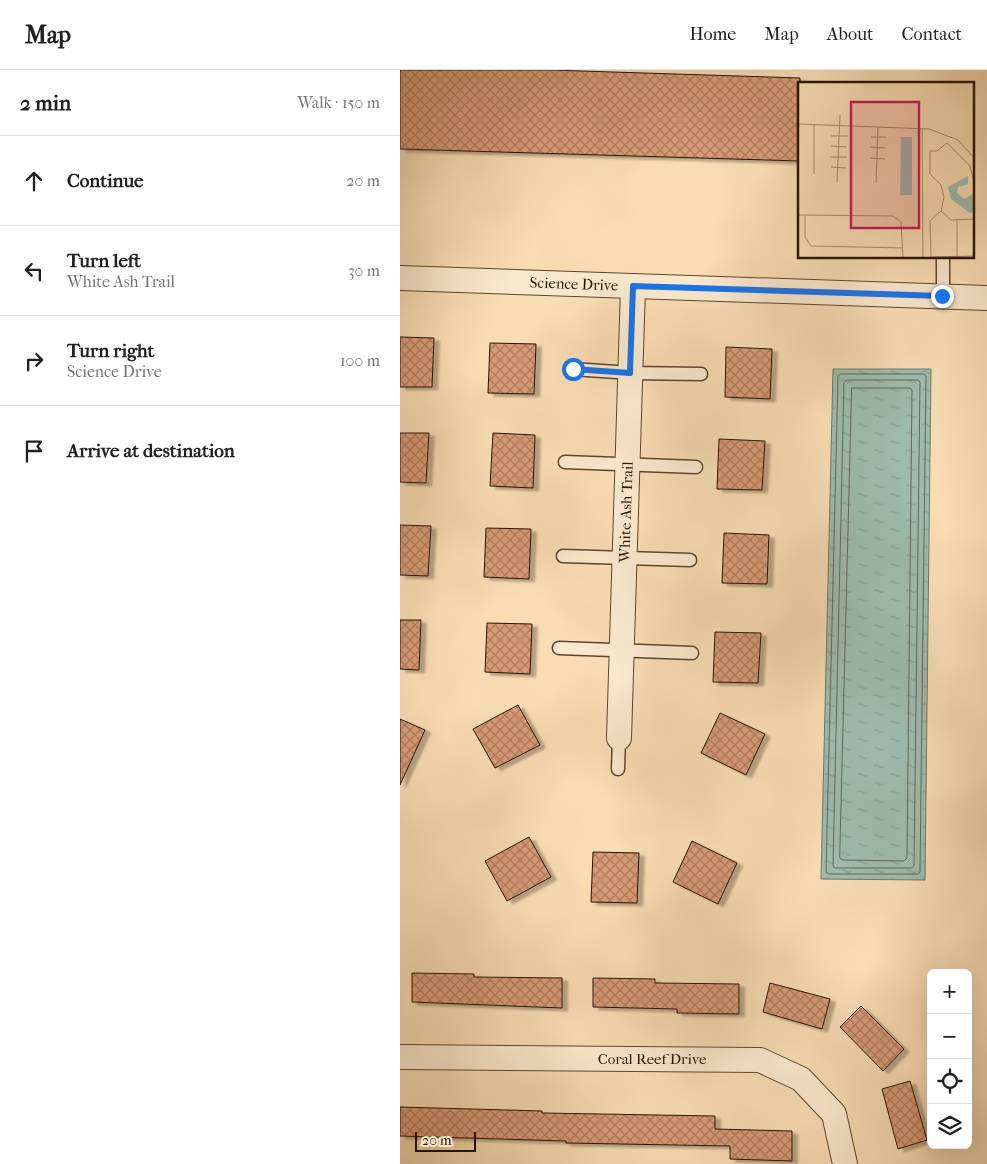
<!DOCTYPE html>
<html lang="en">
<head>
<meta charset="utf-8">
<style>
  body { margin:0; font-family:"IM FELL French Canon",serif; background:#f6f6f6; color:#202124 }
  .controls { position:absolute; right:15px; bottom:15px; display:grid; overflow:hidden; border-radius:8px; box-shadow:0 5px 20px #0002 }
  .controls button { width:45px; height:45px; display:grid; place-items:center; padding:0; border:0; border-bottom:1px solid #e0e0e0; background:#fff; color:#202124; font:25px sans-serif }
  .scale { position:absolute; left:15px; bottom:12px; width:61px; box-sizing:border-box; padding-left:5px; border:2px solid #291402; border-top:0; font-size:14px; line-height:18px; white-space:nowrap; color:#291402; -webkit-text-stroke:4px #fae8ce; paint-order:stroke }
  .stop { position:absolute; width:15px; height:15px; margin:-11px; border:4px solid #1a73e8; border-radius:50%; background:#fff }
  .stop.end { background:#1a73e8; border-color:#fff; box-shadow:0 1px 5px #0008 }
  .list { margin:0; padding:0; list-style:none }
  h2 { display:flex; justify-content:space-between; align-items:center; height:65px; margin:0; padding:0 20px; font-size:21px }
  h2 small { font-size:16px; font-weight:400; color:#757577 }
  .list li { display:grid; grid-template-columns:32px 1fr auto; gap:15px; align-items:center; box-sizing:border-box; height:90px; padding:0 20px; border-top:1px solid #e0e0e0 }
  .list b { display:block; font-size:19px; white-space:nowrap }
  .list p { margin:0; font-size:16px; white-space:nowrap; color:#757577 }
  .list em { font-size:16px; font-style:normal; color:#757577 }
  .icon { flex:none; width:28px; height:28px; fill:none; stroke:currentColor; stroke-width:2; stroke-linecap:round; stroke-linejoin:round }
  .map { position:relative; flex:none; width:587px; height:1094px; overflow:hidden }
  header { display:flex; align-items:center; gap:30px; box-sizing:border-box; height:70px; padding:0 25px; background:#fff; border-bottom:1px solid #e0e0e0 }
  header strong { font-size:24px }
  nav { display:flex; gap:28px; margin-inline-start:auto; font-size:18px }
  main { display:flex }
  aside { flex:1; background:#fff }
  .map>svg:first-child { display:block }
  .water { fill:url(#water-ripples); stroke:#6f7869 }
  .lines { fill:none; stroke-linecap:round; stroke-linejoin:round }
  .shore { stroke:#636858; stroke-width:1 }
  .building { fill:url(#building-cross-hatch); stroke:#291402; filter:url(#shadow) }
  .service-casing { stroke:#5d462e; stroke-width:15 }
  .minor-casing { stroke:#5d462e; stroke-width:26 }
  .service { stroke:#fae8ce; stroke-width:12 }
  .minor { stroke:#fae8ce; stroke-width:24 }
  .route { stroke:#1a73e8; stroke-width:6 }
  .labels { text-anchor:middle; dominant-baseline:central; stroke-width:4.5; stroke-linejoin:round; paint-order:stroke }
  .street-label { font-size:15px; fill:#291402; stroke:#fae8ce }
  .inset-road { fill:none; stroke:#a58c6c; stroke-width:1 }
  .view { fill:#c2185b; fill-opacity:0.15; stroke:#c2185b; stroke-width:2.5 }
  .inset-edge { fill:none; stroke:#291402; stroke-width:2.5 }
</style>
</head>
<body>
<header>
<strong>Map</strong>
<nav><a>Home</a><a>Map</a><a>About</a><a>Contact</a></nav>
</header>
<main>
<aside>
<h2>2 min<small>Walk · 150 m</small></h2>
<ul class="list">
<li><svg class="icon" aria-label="ahead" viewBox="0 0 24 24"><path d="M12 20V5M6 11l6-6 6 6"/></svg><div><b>Continue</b></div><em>20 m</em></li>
<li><svg class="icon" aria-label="left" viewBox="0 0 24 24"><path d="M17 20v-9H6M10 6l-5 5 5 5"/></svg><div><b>Turn left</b><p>White Ash Trail</p></div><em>30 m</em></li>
<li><svg class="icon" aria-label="right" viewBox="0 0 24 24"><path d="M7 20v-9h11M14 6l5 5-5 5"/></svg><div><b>Turn right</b><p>Science Drive</p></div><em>100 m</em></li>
<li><svg class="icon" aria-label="arrive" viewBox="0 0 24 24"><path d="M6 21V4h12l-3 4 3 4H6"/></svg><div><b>Arrive at destination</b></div></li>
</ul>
</aside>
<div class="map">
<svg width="587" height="1094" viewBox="0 0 587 1094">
  <defs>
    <pattern id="water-ripples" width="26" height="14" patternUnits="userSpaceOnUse" patternTransform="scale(1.25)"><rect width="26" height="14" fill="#9dbbae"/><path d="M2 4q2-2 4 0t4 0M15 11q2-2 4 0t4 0" fill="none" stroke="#87a094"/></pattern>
    <pattern id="building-cross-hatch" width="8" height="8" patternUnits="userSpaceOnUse" patternTransform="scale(1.25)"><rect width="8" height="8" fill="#d79a76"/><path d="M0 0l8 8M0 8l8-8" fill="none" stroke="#ae7c5f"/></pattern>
    <filter id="shadow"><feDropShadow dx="5.5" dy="3" stdDeviation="1" flood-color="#0004"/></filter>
  </defs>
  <rect width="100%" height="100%" fill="#f8dcb3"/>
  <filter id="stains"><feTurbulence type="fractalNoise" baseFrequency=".004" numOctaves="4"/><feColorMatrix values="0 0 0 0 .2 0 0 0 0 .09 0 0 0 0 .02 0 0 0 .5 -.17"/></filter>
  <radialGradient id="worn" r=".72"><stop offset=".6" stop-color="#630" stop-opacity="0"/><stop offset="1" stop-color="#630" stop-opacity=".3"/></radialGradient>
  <polygon class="water" points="433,299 531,299 525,810 421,809"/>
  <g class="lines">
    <g class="shore">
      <polygon points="441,304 524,304 526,306 520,802 518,804 429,804 426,802 438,306"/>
      <polygon points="447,310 518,310 520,312 514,796 512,798 435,798 433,796 444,313"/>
      <polygon points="452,318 510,318 512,320 507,788 504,791 443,790 440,788"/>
    </g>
  </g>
  <g class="building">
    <polygon points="0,0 150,0 400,8 400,91 0,79"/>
    <polygon points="0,267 34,268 32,317 0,317"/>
    <polygon points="90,273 136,274 134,324 88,323"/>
    <polygon points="326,277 372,279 370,329 325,327"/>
    <polygon points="0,363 29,363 26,413 0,412"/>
    <polygon points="93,363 135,365 133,418 90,416"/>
    <polygon points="319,369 365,371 362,420 317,419"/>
    <polygon points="0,455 31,456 28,506 0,505"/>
    <polygon points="86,458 131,459 129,509 84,507"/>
    <polygon points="324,463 369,465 367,514 322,513"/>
    <polygon points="0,550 21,550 19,600 0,599"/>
    <polygon points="87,553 132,554 130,604 85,602"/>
    <polygon points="315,562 361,563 358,613 313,612"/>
    <polygon points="118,635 140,675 95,698 73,659"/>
    <polygon points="320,643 365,664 346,705 301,683"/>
    <polygon points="0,649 25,660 0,715"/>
    <polygon points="129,767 151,807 107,831 85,791"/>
    <polygon points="292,771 337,793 318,834 273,812"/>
    <polygon points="193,782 239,783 237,833 191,832"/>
    <polygon points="12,903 74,904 74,907 162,908 162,938 12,932"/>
    <polygon points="193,908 255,909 255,913 339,914 339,944 277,943 277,939 193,937"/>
    <polygon points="370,913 430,929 422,959 363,942"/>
    <polygon points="461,936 504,979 483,1001 440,957"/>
    <polygon points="510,1011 527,1070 498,1079 482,1019"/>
    <polygon points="0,1037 142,1041 142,1043 315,1046 315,1059 392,1061 392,1091 330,1089 330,1076 166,1073 166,1071 0,1066"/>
  </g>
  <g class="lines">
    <defs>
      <g id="service">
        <polyline points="543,226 543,188"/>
        <polyline points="173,299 231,303 301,304"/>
        <polyline points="165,392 296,397"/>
        <polyline points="163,486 290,490"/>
        <polyline points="159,578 292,583"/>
        <polyline points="218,699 219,668"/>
      </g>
      <g id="minor">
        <polyline points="0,208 587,228"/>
        <polyline points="219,668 233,216"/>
        <polyline points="0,987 360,990 401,1009 434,1044 445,1094"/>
      </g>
    </defs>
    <use href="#service" class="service-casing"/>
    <use href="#minor" class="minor-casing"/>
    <use href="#service" class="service"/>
    <use href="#minor" class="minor"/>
  </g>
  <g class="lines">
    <polyline class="route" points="173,299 230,303 233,216 542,226"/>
  </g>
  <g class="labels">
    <g class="street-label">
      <text transform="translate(174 214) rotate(2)">Science Drive</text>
      <text transform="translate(226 442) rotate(-88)">White Ash Trail</text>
      <text x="252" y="989">Coral Reef Drive</text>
    </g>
  </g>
  <g transform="translate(398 12)">
    <rect width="176" height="176" fill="#f8dcb3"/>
    <path d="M 103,55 L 114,55 L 114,113 L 102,113 ZM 170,94 L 170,102 L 160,105 L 159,111 L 166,117 L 176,111 L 176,129 L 172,131 L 153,117 L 150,105 Z" fill="#9dbbae"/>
    <path class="inset-road" d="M 0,42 L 131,47 L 160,58 L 177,77M 16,43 L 16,92M 124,47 L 125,176M 33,54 L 50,54M 73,55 L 88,55M 33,64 L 49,65M 72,65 L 87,66M 32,75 L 49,75M 72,76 L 87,77M 33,85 L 48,86M 176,99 L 172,84 L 149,61 L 139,69 L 132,69 L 132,92 L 143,103 L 146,115 L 143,129 L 153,138 L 177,137M 39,100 L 42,33M 78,101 L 80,45M 143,129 L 132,139 L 133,175 L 177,174M 0,133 L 95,134 L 103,140 L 105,176M 7,134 L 7,155 L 13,164 L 105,166M 159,137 L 159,174"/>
    <path class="view" d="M 53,20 L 121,20 L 121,146 L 53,146 Z"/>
    <rect width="176" height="176" class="inset-edge"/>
  </g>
  <rect width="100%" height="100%" filter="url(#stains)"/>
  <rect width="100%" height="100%" fill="url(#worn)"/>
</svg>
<div class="controls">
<button>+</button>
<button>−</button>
<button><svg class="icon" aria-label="locate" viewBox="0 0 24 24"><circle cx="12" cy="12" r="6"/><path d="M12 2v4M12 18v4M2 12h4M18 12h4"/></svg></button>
<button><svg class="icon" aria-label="layers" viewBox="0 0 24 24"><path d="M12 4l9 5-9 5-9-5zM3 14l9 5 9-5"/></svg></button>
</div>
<div class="scale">20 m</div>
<div class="stop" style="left:173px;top:299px"></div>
<div class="stop end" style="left:542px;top:226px"></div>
</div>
</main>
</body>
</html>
